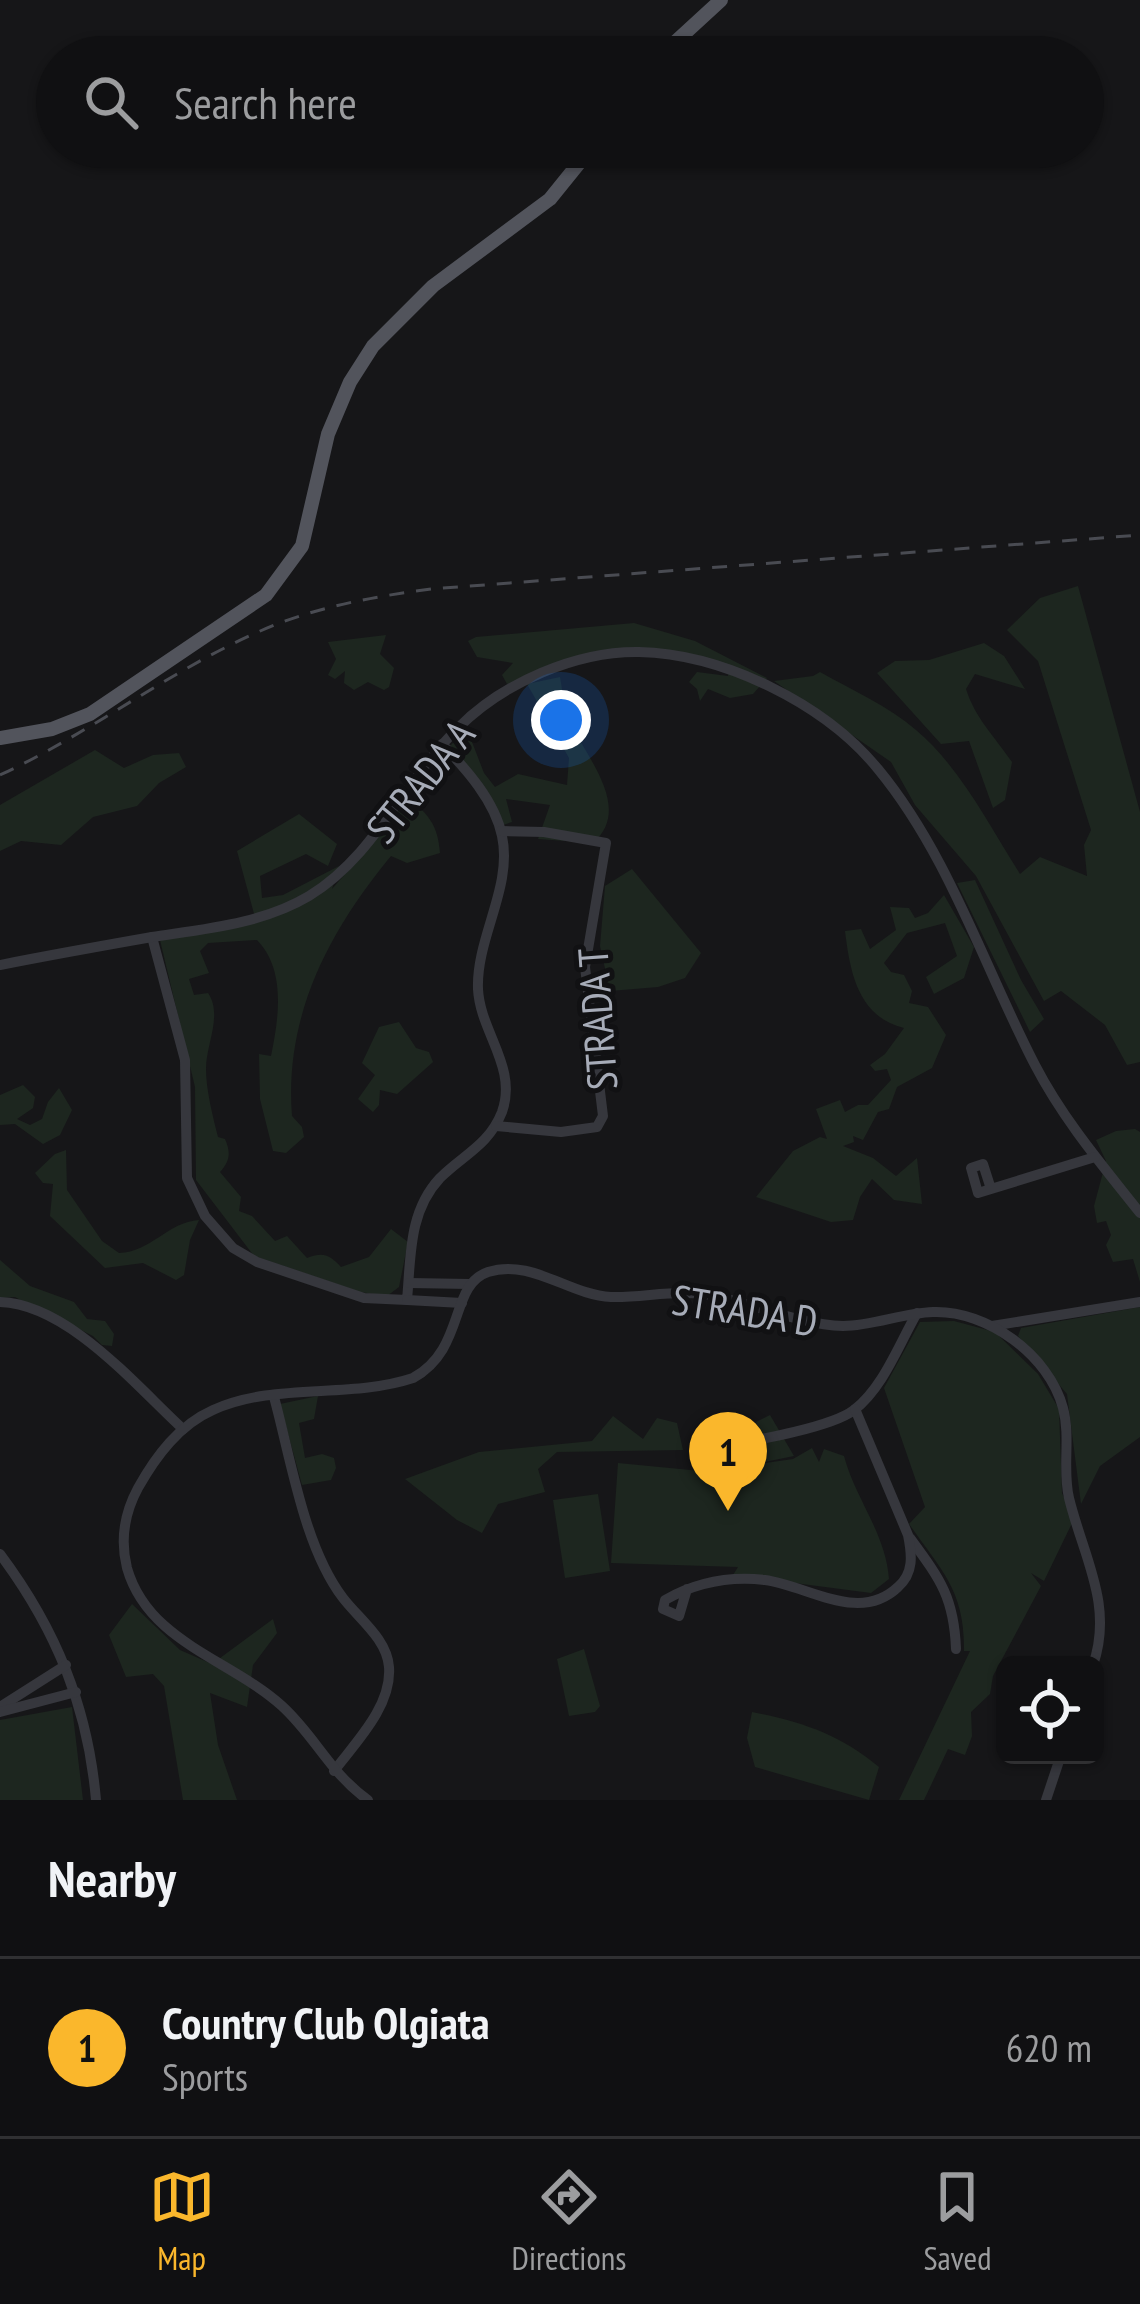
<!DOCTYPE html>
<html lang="en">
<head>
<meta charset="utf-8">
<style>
  body { margin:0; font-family:"PT Sans Narrow",sans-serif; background:#1e1e20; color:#f1f3f6 }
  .controls { position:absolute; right:36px; bottom:36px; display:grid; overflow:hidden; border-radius:18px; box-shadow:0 3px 9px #0004 }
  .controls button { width:108px; height:108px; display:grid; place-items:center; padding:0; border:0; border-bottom:3px solid #303032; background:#101012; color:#f1f3f6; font:60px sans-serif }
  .you { position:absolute; left:561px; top:720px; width:42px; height:42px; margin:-30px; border:9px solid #fff; border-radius:50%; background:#1a73e8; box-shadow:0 0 0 18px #1a73e833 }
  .badge { display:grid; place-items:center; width:78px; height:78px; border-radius:50%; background:#fab72c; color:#111; font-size:39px; font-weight:700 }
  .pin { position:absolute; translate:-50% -99px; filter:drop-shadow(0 3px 6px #0008) }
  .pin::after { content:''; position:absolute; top:63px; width:42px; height:36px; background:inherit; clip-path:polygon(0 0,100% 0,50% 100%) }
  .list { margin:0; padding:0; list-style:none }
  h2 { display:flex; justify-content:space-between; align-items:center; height:156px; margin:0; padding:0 48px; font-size:51px }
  h2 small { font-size:39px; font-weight:400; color:#9c9d9f }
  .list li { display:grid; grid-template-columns:78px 1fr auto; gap:36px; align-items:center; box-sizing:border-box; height:180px; padding:0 48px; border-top:3px solid #303032 }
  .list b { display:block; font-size:45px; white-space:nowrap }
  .list p { margin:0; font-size:39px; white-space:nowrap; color:#9c9d9f }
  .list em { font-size:39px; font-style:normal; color:#9c9d9f }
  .icon { flex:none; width:66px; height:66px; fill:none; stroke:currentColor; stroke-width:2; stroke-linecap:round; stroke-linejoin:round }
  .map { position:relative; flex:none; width:1140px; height:1800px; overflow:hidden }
  .search { position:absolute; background:#101012; box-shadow:0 3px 9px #0004; left:36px; right:36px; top:36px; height:132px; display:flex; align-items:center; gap:30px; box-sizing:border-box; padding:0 42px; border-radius:66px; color:#9c9d9f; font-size:45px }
  .sheet { height:336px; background:#101012 }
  nav { display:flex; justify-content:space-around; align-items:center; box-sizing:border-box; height:168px; border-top:3px solid #303032; background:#101012; font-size:33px; color:#9c9d9f }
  nav a { display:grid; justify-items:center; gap:6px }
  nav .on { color:#fab72c }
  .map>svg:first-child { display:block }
  .green { fill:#1d261f }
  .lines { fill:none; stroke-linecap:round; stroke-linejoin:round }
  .minor { stroke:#36373d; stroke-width:10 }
  .major { stroke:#52545c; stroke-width:14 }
  .rail { stroke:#494b52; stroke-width:3; stroke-dasharray:15 12; stroke-linecap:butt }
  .labels { text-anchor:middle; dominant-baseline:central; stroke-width:10; stroke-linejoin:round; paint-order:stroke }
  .street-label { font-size:42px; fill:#a7acb8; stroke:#111113 }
</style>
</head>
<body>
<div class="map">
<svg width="1140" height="1800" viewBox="0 0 1140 1800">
  <rect width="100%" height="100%" fill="#161618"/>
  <g class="green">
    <path d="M 1078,586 L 1140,812 L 1140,1062 L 1127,1065 L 1105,1025 L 1061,991 L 1044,1001 L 976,876 L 915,805 L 891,762 L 774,681 L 813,676 L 820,672 C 852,690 888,706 916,730 C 960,767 989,825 1020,874 L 1040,857 L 1087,876 L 1084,845 L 1091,830 L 1038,661 L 1007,630 L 1040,598 Z"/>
    <polygon points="634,623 695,641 767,678 753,694 730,698 708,689 700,701 697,689 689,682 697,672 728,676 729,667 618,652 507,684 502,675 513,663 477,657 468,641 476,637"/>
    <polygon points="386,635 380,654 394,668 389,687 384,690 368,682 354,690 344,683 345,671 335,679 328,675 336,659 328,642"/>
    <path d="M 984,643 L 1004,656 L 1025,689 L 975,674 L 966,689 C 975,718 995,737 1012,762 L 1005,800 L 993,808 L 969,741 L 941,744 L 877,673 L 895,661 L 929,660 Z"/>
    <path d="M 560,677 C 563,693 564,710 571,724 C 589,761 632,809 593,843 L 538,839 L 550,805 L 506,799 L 512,822 L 503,825 L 448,748 L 467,729 L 484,773 L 495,787 L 518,774 L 567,785 L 569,758 L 527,684 Z"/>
    <polygon points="95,750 124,768 153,755 179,753 186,767 159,783 137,806 93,817 61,845 21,841 0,851 0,805"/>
    <path d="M 406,796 C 428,814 438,824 440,853 L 407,863 L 391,856 C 329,931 284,1016 292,1116 L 302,1127 L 304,1137 L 286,1153 L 273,1151 L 260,1099 L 259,1054 L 271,1056 C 279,1017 286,970 257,940 L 208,943 L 200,951 L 209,973 L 189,979 L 194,995 L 208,993 C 223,1015 206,1044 206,1069 C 206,1090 213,1117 218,1137 L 225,1139 C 231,1153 230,1161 220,1172 L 241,1197 L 239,1211 L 252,1216 L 275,1241 L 287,1236 L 307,1258 C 323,1252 329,1254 341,1267 L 369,1257 L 391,1229 L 408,1242 L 399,1287 L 387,1296 L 360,1292 L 254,1256 L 196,1180 L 195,1087 L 160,940 L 256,921 L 237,851 L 299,814 L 337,844 L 328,866 L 306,854 L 260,876 L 262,898 L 283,895 L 339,866 L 332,889 L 390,822 Z"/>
    <polygon points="632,869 701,953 685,978 658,987 610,991 600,946 605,886"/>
    <polygon points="975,880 1021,980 1044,1019 1030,1032 957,883"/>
    <path d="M 944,895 L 974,947 L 964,978 L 934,994 L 926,977 L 957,956 L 945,923 L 907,933 L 884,963 L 891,972 L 904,975 L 912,991 L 909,1003 L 928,1007 L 946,1035 L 932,1068 L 897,1087 L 889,1109 L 878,1112 L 863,1140 L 853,1136 L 854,1142 L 843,1146 L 873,1158 L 896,1176 L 917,1158 L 922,1204 L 894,1200 L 872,1179 L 860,1197 L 853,1220 L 831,1222 L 756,1197 L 793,1151 L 820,1137 L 827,1139 L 816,1109 L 840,1100 L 845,1112 L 858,1105 L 868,1105 L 891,1080 L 887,1069 L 875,1071 L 870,1065 L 885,1054 L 904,1028 C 858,1017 850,972 845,931 L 861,929 L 870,949 L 896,930 L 890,907 L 909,908 L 915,918 L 928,913 Z"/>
    <polygon points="399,1022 416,1048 429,1052 433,1062 397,1094 380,1090 379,1105 373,1112 358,1099 375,1075 362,1063 379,1027"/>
    <polygon points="23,1085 35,1097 33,1108 17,1119 30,1125 42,1119 48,1102 59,1088 72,1110 60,1135 43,1144 15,1124 0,1125 0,1095"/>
    <polygon points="1135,1129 1140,1132 1140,1282 1133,1259 1113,1262 1106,1245 1111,1235 1106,1221 1097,1223 1094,1206 1106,1161 1096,1140 1116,1131"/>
    <path d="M 66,1150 L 67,1190 L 102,1241 L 119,1253 C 151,1252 168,1222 199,1220 L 190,1240 L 184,1275 L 176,1280 L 143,1263 L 105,1268 L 50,1216 L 53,1184 L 43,1183 L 35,1173 L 55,1154 Z"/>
    <polygon points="0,1260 30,1286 74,1302 87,1319 105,1321 114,1334 112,1346 102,1345 93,1336 15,1297 0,1298"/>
    <polygon points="1140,1307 1140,1437 1100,1466 1081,1504 1067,1394 1018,1336 1021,1328"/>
    <path d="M 954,1321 L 995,1332 L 1038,1374 L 1059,1409 L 1062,1493 L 1074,1519 L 1044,1581 L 1031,1573 L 1041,1586 L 993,1676 L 990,1694 L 971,1712 L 972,1736 L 965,1755 L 948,1749 L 924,1800 L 899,1800 L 970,1651 L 964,1651 C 965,1591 942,1571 909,1524 L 925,1507 L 884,1388 L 920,1322 Z"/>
    <polygon points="318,1396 314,1419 299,1423 305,1458 322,1454 334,1458 336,1468 331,1480 302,1485 280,1404"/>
    <path d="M 770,1415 L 794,1456 L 744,1466 L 793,1459 L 812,1448 L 819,1462 L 824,1449 L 844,1456 C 855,1498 886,1534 889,1579 L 871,1593 L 733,1575 L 738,1567 L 611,1563 L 618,1463 L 711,1472 L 704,1455 L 741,1437 L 762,1440 L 756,1422 Z"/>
    <polygon points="613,1416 643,1439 657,1418 677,1423 683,1450 557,1452 538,1469 545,1492 498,1504 482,1533 457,1520 405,1479 479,1452 592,1441"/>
    <polygon points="598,1494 610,1571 565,1578 553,1500"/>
    <polygon points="132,1604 180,1650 212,1664 273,1619 277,1633 253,1665 247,1707 210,1693 218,1745 237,1800 183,1800 164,1686 153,1674 126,1677 109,1635"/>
    <polygon points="584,1649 600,1706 595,1712 569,1716 557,1659"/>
    <polygon points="72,1707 83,1800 0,1800 0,1720"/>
    <path d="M 752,1712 C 802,1722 839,1734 879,1767 L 869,1800 L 755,1767 L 747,1738 Z"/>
  </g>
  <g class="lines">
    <g class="minor">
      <path d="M 152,937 L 185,1060 L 187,1178 L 205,1216 L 233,1248 L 257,1262 L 364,1298 L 407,1300 C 411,1258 408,1212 440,1178 C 463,1155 489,1145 502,1112 C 518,1067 480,1032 478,989 C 476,938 513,887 502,836 C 495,801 466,769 442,744"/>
      <path d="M 0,965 C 50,955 101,946 152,937 C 205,929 262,924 309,896 C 376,855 404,780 459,727 C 503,683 576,651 639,652 C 724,654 825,704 878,769 C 949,855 984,967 1035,1065 C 1063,1119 1102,1165 1140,1213"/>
      <polyline points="496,1126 561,1132 597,1127 603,1116 585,967 606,843 544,832 501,831"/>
      <polyline points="991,1189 978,1193 971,1168 983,1164 991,1189 1095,1157"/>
      <polyline points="409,1283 470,1284"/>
      <polyline points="407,1300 462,1303"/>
      <path d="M 0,1302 C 68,1304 136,1386 183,1429"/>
      <polyline points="992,1326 1140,1302"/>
      <path d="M 274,1397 C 291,1459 304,1547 343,1598 C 359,1619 387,1639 389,1667 C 392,1706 356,1742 334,1771"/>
      <path d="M 697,1451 C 733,1444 828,1430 854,1410 C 883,1388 899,1344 917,1313"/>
      <path d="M 910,1538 C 940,1579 954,1597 956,1649"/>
      <path d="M 0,1554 C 56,1629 88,1707 96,1800"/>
      <path d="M 687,1589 L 679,1616 L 663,1609 L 665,1600 C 695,1583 730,1576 765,1580 C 809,1586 859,1624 898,1587 C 914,1573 912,1555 908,1535 L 855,1409"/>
      <polyline points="0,1707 66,1665"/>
      <polyline points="0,1712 76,1692"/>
      <path d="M 368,1800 C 330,1773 315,1736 282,1706 C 230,1659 148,1642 127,1568 C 120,1540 124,1514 138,1488 C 156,1456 179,1425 213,1410 C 274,1382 350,1399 413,1378 C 466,1349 449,1285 488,1272 C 531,1258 569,1295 611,1297 C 641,1298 672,1290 702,1294 C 749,1301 795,1324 843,1326 C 874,1326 902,1313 933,1312 C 987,1310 1049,1355 1063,1408 C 1071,1438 1062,1469 1069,1498 C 1083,1556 1114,1605 1093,1665"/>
      <polyline points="1046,1800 1061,1755"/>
    </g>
    <g class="major">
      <polyline points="659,57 721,0"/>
      <polyline points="0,738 52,729 90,714 266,595 302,546 328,434 350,382 373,346 433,286 550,199 592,147"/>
    </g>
    <path class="rail" d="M 0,775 C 95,731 179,663 277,624 C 327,605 378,596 431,589 L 1140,535"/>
  </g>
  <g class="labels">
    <g class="street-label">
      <text transform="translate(420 781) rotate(-51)">STRADA A</text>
      <text transform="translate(597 1019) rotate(-94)">STRADA T</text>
      <text transform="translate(745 1310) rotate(9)">STRADA D</text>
    </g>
  </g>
</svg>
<div class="controls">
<button><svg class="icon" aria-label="locate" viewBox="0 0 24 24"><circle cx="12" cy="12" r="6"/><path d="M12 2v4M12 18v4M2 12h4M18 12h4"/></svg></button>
</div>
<div class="you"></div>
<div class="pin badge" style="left:728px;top:1511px">1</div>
<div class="search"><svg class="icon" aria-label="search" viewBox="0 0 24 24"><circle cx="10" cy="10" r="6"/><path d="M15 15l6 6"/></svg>Search here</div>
</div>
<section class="sheet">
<h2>Nearby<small></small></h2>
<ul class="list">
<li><span class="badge">1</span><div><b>Country Club Olgiata</b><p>Sports</p></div><em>620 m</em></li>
</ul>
</section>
<nav>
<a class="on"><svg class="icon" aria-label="map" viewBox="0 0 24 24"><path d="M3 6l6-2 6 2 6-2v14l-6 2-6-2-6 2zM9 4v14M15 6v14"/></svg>Map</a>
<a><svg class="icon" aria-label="directions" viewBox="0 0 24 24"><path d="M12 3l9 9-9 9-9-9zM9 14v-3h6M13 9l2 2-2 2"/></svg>Directions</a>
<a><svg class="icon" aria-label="saved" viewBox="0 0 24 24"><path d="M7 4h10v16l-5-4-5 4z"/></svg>Saved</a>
</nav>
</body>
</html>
